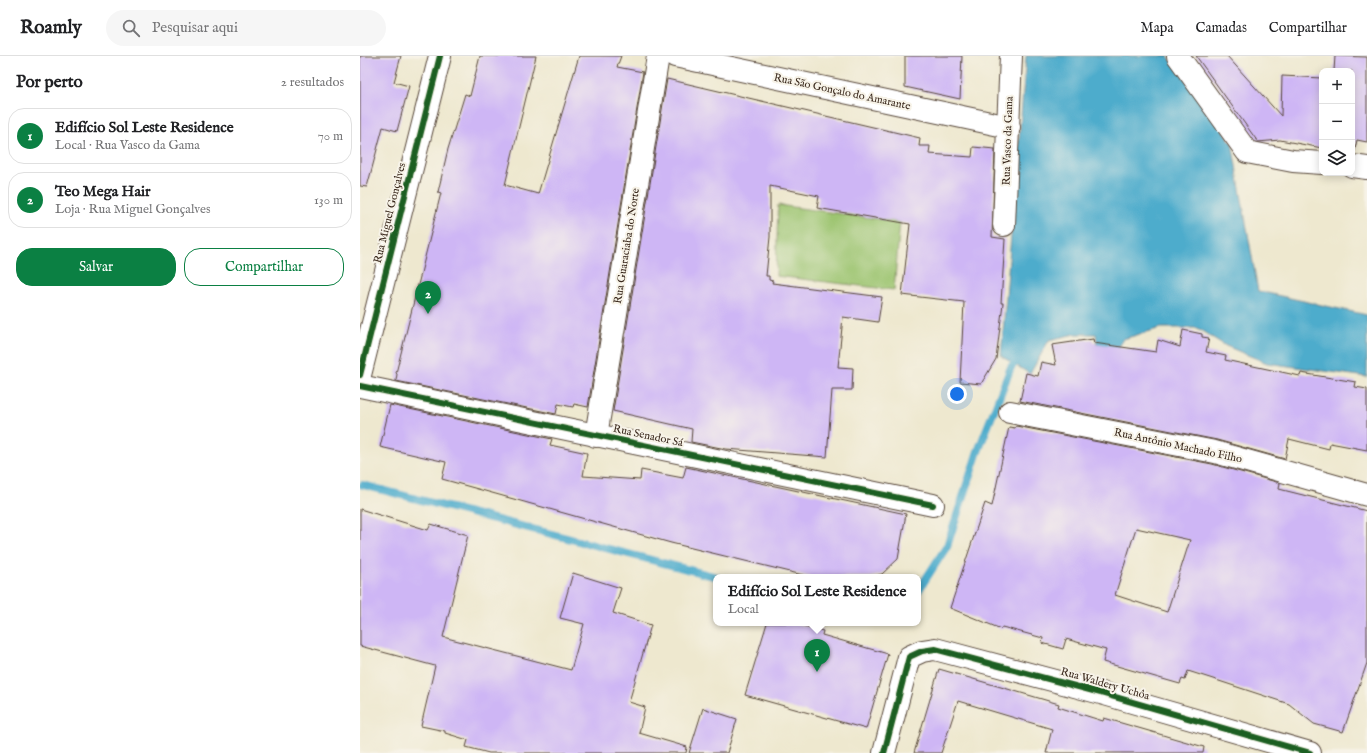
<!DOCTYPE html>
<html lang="pt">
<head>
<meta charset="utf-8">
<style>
  body { margin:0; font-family:"IM FELL English",serif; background:#f6f6f6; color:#202124 }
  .controls { position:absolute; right:12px; top:12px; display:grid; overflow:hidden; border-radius:8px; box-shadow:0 2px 10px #0003 }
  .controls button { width:36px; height:36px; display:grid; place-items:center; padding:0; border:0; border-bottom:1px solid #e0e0e0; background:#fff; color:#202124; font:20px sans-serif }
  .you { position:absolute; left:597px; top:338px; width:14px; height:14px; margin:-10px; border:3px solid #fff; border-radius:50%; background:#1a73e8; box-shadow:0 0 0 6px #1a73e833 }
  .badge { display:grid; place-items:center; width:26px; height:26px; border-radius:50%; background:#0b8043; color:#fff; font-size:13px; font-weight:700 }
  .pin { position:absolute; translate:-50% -33px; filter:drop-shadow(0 1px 2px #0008) }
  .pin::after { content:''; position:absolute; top:21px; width:14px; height:12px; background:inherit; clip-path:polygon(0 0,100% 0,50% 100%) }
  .popup { position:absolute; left:353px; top:518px; width:208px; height:52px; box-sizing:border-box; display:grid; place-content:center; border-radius:8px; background:#fff; filter:drop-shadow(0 1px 3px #0005); font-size:13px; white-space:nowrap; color:#757577 }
  .popup b { font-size:15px; color:#202124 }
  .popup::after { content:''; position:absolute; left:50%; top:100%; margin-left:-8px; border:8px solid transparent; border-top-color:#fff }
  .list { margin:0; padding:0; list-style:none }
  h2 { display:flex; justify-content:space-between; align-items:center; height:52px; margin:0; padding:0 16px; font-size:17px }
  h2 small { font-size:13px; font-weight:400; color:#757577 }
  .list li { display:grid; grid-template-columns:26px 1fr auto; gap:12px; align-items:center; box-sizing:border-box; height:56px; margin:0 8px 8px; padding:0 8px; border:1px solid #e0e0e0; border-radius:16px }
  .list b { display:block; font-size:15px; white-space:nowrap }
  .list p { margin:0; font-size:13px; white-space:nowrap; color:#757577 }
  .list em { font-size:13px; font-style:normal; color:#757577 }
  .actions { display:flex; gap:8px; padding:12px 16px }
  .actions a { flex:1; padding:9px 0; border:1px solid #0b8043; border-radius:16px; text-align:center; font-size:14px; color:#0b8043 }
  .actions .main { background:#0b8043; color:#fff }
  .icon { flex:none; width:22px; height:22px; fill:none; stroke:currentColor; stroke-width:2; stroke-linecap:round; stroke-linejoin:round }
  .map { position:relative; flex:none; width:1007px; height:697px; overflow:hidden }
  header { display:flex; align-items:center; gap:24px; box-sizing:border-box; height:56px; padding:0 20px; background:#fff; border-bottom:1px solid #e0e0e0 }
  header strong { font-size:19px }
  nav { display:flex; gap:22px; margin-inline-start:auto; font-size:14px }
  .search { width:280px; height:36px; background:#f6f6f6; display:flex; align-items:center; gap:10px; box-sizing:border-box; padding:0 14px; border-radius:22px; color:#757577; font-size:15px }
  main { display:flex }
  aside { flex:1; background:#fff }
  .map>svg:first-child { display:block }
  .green { fill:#9dc571; stroke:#6c7848 }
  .water { fill:#4daccc; stroke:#446b75 }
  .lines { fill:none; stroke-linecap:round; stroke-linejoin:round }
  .stream { stroke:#4daccc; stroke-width:8 }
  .building { fill:#ceb6f5; fill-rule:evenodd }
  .minor-casing { stroke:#564639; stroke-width:24 }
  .minor { stroke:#fff; stroke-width:22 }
  .cycleway-casing { stroke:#f7f3e8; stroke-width:8 }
  .cycleway { stroke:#1b5e20; stroke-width:6 }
  .labels { text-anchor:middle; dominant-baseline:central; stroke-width:4; stroke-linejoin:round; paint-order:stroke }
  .street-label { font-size:11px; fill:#3b2a1e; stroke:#f7f3e8 }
</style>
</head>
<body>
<header>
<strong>Roamly</strong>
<div class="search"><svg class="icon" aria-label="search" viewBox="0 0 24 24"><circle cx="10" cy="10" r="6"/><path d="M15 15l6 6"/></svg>Pesquisar aqui</div>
<nav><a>Mapa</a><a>Camadas</a><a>Compartilhar</a></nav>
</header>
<main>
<aside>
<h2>Por perto<small>2 resultados</small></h2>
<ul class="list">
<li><span class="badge">1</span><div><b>Edifício Sol Leste Residence</b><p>Local · Rua Vasco da Gama</p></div><em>70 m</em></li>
<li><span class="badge">2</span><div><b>Teo Mega Hair</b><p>Loja · Rua Miguel Gonçalves</p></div><em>130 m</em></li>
</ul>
<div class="actions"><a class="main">Salvar</a><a>Compartilhar</a></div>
</aside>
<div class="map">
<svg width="1007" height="697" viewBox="0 0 1007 697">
  <rect width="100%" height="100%" fill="#f7f3e8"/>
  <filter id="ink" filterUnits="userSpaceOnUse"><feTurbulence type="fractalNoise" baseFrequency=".025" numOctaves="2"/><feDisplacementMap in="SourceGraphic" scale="8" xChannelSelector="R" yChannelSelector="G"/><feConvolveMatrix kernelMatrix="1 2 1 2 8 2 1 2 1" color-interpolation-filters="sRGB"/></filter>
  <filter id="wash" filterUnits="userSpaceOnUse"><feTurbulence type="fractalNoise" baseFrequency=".012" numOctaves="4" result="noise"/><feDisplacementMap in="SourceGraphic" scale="16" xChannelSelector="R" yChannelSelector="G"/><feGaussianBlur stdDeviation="0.9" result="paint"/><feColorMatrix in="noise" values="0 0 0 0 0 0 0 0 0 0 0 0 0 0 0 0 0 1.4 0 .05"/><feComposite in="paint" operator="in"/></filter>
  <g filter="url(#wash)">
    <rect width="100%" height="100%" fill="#eee8cf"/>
    <polygon class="green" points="418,149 540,166 534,234 416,220"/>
    <polygon class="water" points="666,0 808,0 872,87 898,235 1007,259 1007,321 907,307 866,290 837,272 801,272 763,283 751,301 738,300 736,278 715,278 689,284 670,318 641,300"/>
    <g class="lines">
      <g class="stream">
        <polyline points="3,429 357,521"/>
        <polyline points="558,535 587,490 617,398 651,311 660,301"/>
      </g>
    </g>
    <g id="blocks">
      <g class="building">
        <polygon points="0,0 41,0 34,26 49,30 37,75 23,71 7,131 0,130"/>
        <polygon points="120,0 176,0 145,129 178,138 219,0 261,0 257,11 283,16 228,351 214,348 213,351 198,348 196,358 36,325 37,318 36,317 81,137 78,136 88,93 105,38 110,40"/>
        <polygon points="545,0 602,0 600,43 545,31"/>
        <polygon points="836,0 867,0 921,60 922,20 962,22 962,92 920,84 898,86"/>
        <polygon points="975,0 1007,1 1007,86 997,84 994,98 992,98 992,15 974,15"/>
        <polygon points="307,23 560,82 559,90 570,90 569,98 612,101 613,91 635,93 632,181 645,183 641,247 643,247 636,303 621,328 600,326 604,246 542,239 550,168 457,152 459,140 410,130 410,181 406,220 409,220 409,224 413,225 412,227 522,241 518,266 483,261 478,311 493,312 492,334 472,334 467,401 366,393 331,386 332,373 253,355"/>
        <polygon points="823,274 842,278 842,281 849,282 846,296 866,300 865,304 940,320 941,317 996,326 995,331 1007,333 1007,394 970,387 969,393 929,383 925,403 857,384 660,345 666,317 678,320 681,306 696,309 692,289 733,283 734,287 796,296 798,284 820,291"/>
        <polygon points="30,349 192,383 190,389 227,397 223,420 280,424 281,414 323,422 326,411 546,458 538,503 522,518 512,521 451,521 311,487 82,423 86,406 20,391"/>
        <path d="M 656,370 L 852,408 L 920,427 L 919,433 L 1007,455 L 1007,607 L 983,676 L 954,668 L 929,648 L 853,623 L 828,615 L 825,624 L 822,623 L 820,628 L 743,606 L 746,594 L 706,583 L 703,593 L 682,587 L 683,582 L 642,571 L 641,573 L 590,552 L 625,447 L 632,450 L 649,371 L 655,372 ZM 776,472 L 830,484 L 807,556 L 755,539 Z"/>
        <polygon points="0,453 68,474 71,468 108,479 83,581 211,614 224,568 200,562 213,517 261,532 253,557 291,569 269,646 285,651 279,677 327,691 326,697 129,697 106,691 108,684 85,677 85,675 61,670 75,610 0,590"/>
        <polygon points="407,567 434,567 463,575 462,579 528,598 506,673 385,639"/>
        <polygon points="579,613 699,648 698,651 743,665 744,662 844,691 843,697 686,697 692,673 598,645 581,697 554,697"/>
        <polygon points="343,652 377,663 367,697 329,697"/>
      </g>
    </g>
  </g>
  <g filter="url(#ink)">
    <use href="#blocks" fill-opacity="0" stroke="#564639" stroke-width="1"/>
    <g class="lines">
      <defs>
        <g id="minor">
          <polyline points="315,0 649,71"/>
          <polyline points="818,0 887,96 933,105 962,107"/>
          <polyline points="992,110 1007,112"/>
          <polyline points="644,169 651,0"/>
          <polyline points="0,319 80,0"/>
          <polyline points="0,330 573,449"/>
          <polyline points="650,356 855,396 1007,439"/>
          <polyline points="236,380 298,0"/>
          <polyline points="524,697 549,601 562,595 575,593 741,637 950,697"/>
        </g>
      </defs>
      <use href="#minor" class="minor-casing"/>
      <use href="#minor" class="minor"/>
      <defs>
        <g id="cycleway">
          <polyline points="0,319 80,0"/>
          <polyline points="0,330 573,449"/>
          <polyline points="524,697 549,601 562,595 575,593 741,637 950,697"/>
        </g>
      </defs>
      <use href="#cycleway" class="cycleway-casing"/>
      <use href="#cycleway" class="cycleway"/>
    </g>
  </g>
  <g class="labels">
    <g class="street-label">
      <text transform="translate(482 36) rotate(12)">Rua São Gonçalo do Amarante</text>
      <text transform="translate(648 85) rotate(-88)">Rua Vasco da Gama</text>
      <text transform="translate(30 157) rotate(-76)">Rua Miguel Gonçalves</text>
      <text transform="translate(267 190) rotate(-81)">Rua Guaraciaba do Norte</text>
      <text transform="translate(288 380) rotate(12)">Rua Senador Sá</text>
      <text transform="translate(818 390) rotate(12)">Rua Antônio Machado Filho</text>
      <text transform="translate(745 628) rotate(16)">Rua Waldery Uchôa</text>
    </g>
  </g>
</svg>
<div class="controls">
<button>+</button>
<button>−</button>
<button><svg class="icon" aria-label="layers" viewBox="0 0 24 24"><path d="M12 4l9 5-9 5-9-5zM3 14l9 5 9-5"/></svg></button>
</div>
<div class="you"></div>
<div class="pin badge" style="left:457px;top:616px">1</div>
<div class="popup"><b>Edifício Sol Leste Residence</b>Local</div>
<div class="pin badge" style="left:68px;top:258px">2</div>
</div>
</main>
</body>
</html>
